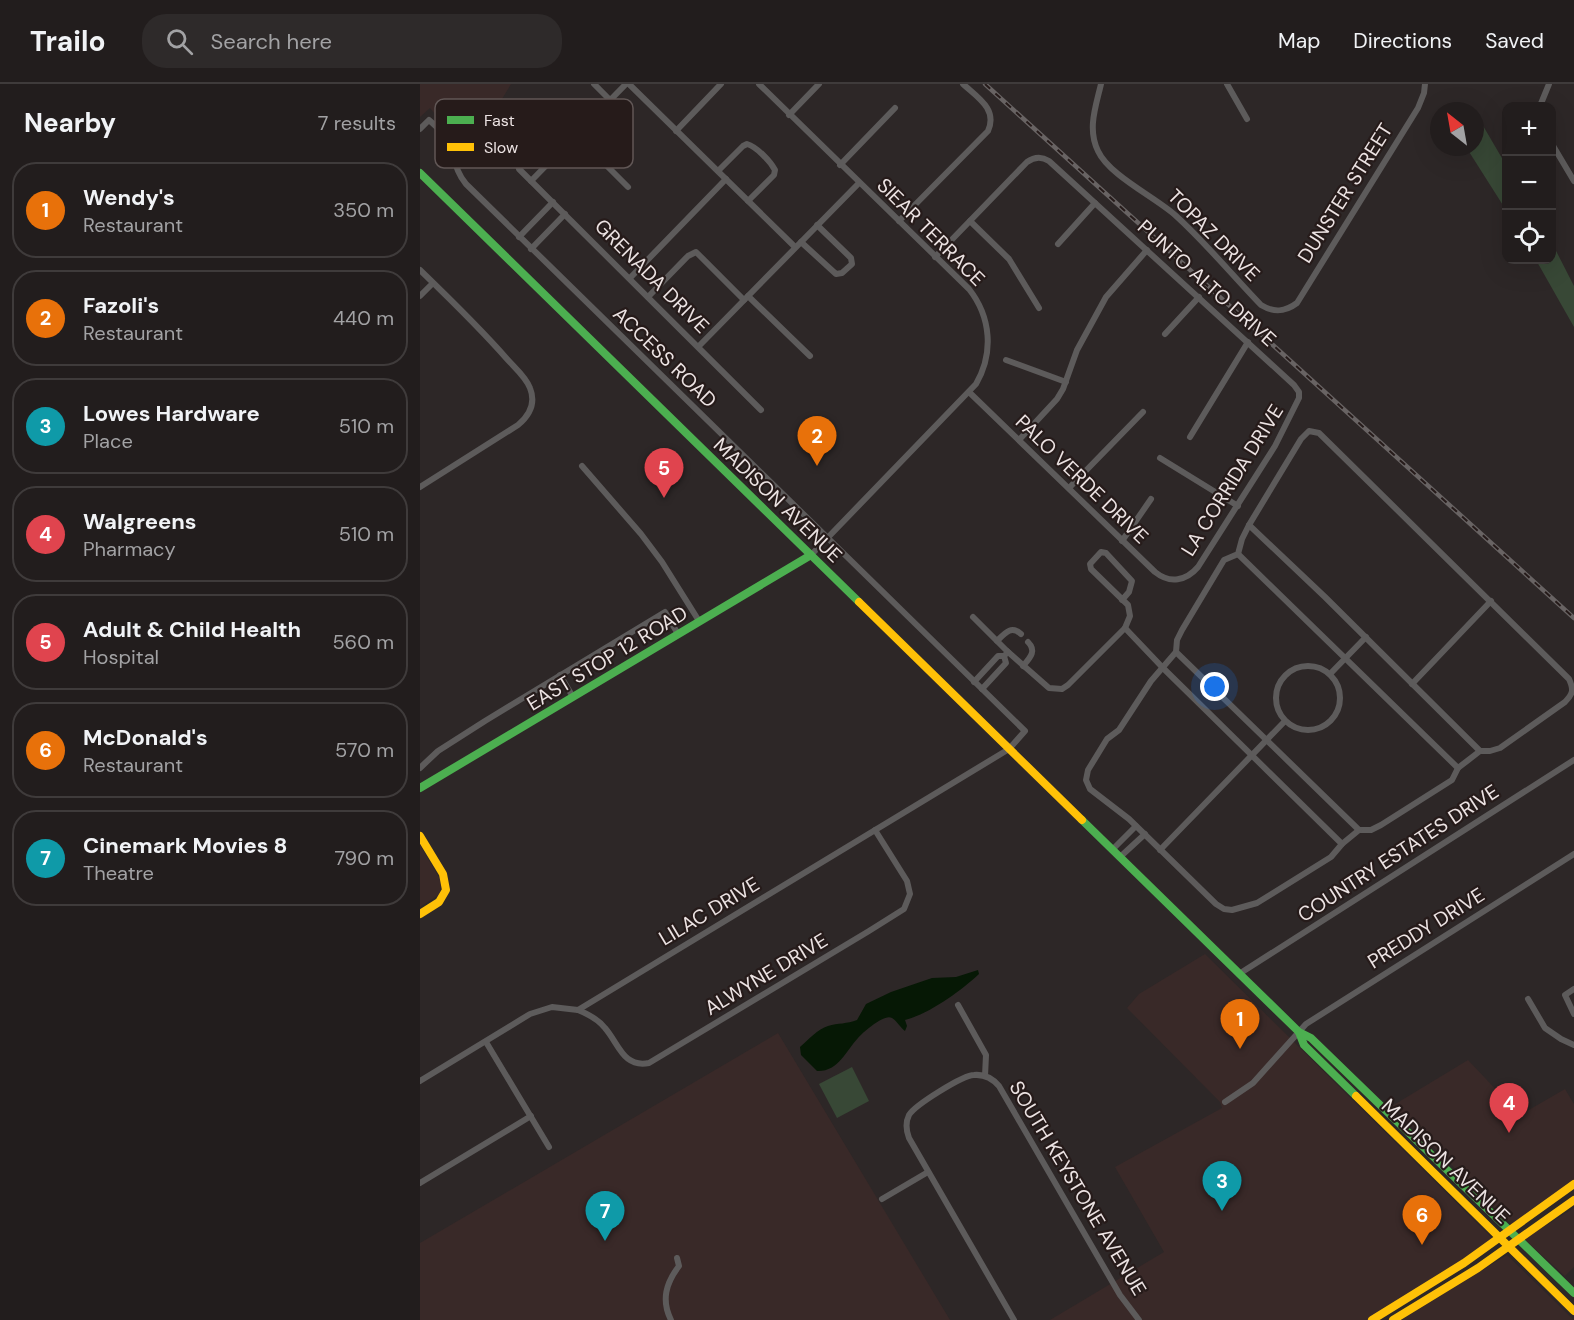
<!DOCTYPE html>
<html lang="en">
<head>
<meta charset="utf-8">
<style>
  body { margin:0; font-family:"DM Sans",sans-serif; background:#2e2a2a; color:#f1f3f6 }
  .controls { position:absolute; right:18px; top:18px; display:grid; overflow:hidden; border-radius:12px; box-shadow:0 6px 24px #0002 }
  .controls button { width:54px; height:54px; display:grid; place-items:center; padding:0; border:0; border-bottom:2px solid #3f3b3b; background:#221d1d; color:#f1f3f6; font:30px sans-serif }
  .compass { position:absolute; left:1010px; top:18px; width:54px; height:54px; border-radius:50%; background:#221d1d; box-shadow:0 6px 24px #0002; rotate:329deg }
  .you { position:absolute; left:795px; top:603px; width:21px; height:21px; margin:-15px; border:4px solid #fff; border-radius:50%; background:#1a73e8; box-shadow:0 0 0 9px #1a73e833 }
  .badge { display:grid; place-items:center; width:39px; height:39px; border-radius:50%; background:#d93025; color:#fff; font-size:20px; font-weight:700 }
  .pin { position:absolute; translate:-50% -50px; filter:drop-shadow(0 2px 3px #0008) }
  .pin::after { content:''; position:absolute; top:32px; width:21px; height:18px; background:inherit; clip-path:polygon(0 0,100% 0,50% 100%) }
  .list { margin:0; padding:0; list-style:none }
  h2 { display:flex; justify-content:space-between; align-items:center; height:78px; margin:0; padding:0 24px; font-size:26px }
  h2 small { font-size:20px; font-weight:400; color:#a2a2a4 }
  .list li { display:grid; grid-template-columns:39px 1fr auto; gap:18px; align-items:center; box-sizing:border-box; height:96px; margin:0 12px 12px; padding:0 12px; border:2px solid #3f3b3b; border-radius:24px }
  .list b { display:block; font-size:22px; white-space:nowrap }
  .list p { margin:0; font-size:20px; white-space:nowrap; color:#a2a2a4 }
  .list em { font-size:20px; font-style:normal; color:#a2a2a4 }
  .icon { flex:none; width:33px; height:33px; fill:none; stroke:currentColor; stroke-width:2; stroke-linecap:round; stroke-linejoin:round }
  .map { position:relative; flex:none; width:1154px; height:1236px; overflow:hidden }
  header { display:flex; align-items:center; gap:36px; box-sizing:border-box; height:84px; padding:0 30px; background:#221d1d; border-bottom:2px solid #3f3b3b }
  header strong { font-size:28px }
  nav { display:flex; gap:33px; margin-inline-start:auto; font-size:21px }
  .search { width:420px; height:54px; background:#2e2a2a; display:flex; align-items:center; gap:15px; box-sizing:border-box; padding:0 21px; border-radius:24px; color:#a2a2a4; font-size:22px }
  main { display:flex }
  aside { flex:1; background:#221d1d }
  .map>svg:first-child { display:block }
  .built { fill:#392928 }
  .green { fill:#384836 }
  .water { fill:#061805 }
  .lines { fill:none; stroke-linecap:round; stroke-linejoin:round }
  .street { stroke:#5d5b5b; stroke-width:6 }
  .fast { stroke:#4caf50; stroke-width:8 }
  .slow { stroke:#ffc107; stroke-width:8 }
  .rail-casing { stroke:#686363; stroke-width:4.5 }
  .rail { stroke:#261b1a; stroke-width:2; stroke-dasharray:7; stroke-linecap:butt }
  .labels { text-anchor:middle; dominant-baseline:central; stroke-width:4.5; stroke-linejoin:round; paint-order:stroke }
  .street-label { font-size:20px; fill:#ece3e3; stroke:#261b1a }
  .key { fill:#261b1a; stroke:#615756; stroke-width:1.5 }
  .key-label { font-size:16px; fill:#ece3e3 }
</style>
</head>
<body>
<header>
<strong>Trailo</strong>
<div class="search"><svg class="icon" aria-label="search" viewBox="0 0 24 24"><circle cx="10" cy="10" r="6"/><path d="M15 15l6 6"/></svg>Search here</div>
<nav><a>Map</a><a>Directions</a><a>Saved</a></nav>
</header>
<main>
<aside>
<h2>Nearby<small>7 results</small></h2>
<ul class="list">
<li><span class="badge" style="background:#e8710a">1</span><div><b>Wendy's</b><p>Restaurant</p></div><em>350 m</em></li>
<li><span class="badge" style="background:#e8710a">2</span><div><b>Fazoli's</b><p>Restaurant</p></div><em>440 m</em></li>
<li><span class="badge" style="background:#0f9aa8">3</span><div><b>Lowes Hardware</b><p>Place</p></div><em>510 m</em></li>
<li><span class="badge" style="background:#e0444e">4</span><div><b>Walgreens</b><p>Pharmacy</p></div><em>510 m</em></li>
<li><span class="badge" style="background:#e0444e">5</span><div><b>Adult &amp; Child Health</b><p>Hospital</p></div><em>560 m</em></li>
<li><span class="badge" style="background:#e8710a">6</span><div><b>McDonald's</b><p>Restaurant</p></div><em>570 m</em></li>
<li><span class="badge" style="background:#0f9aa8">7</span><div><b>Cinemark Movies 8</b><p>Theatre</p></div><em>790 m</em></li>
</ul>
</aside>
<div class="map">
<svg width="1154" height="1236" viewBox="0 0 1154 1236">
  <rect width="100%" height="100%" fill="#2d2727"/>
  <g class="built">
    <polygon points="0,0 91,0 45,76 25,42 10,24 0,33"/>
    <polygon points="0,761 21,797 20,810 0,823"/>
    <polygon points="785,870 1072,1154 1016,1194 949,1236 630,1236 744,1168 695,1083 802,1024 800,1018 707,924 719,910"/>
    <polygon points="358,949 530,1236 0,1236 0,1159"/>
    <polygon points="1048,976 1100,1031 1145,1005 1154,1020 1154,1098 1092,1141 972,1022"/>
    <polygon points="1154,1124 1154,1183 1145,1192 1104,1155"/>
    <polygon points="1087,1171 1154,1236 981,1236"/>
  </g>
  <g class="green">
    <polygon points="1062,40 1086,81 1086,126 1046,63 1055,63 1055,47"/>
    <polygon points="1132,159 1154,202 1154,243 1116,176 1132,176"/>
    <polygon points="432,983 449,1017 417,1034 399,1000"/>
  </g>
  <path class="water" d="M 558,886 L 559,890 C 541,907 509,930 485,936 L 487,942 L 485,947 C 480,943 477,937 472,934 C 465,929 443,948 438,954 C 426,967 418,988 397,987 L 381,971 L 380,963 C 388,956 398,945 408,942 C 418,939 427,940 437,936 L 446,920 L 471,908 L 512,894 L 536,893 Z"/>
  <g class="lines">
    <g class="street">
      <polyline points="174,0 190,16"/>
      <polyline points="209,0 375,163"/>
      <path d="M 339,0 L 549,205 C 571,233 574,269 556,300 L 391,471"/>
      <path d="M 681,0 C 676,22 667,45 678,67 C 689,91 733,112 755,131 C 786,159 812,191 841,221 C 854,229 865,228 877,219 L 998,24 L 1004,9 L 1005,0"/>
      <polyline points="807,0 827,35"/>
      <polyline points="1120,22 1129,0"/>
      <polyline points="369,31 399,0"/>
      <path d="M 0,45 L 9,36 C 17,43 25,50 29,59 C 35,74 35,87 46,100 L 605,647 L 589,665 L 158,926 L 132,923 L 110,930 L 0,997"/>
      <polyline points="256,47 301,0"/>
      <polyline points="156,51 208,103"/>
      <polyline points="1132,60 1154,97"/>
      <polyline points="139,68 124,56 98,81 99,85 341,326"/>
      <polyline points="420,81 475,24"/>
      <path d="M 298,87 L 323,62 L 327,60 C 337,63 350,77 355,86 L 354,91 L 328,117"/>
      <polyline points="111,97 206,0"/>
      <path d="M 479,137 L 568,47 C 578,25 557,13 543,0"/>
      <polyline points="550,137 589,175 619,224"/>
      <polyline points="99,153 133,118"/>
      <polyline points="381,158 416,190 422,189 432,180 431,174 397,141"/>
      <polyline points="638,160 675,119"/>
      <polyline points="111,165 145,130"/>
      <path d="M 515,173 L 607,78 C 614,73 621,72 629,77 L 874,301 L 879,308 L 879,314 L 855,362 L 778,483 C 766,497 750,500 735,488 L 549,308"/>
      <path d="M 0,186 C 30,215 60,244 87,275 C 95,284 106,293 110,304 C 116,319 110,331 98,341 L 0,403"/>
      <polyline points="210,194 306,95"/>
      <polyline points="0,212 13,199"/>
      <polyline points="328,212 390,272"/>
      <polyline points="228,213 268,172 276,168 324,216"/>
      <polyline points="745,250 779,213"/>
      <polyline points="279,262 439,99"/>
      <polyline points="586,276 646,298"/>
      <path d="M 889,347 L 899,349 L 1149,595 C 1154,606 1153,610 1145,618 L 1080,664 L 1070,667 L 1060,667 L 1038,684 L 1032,696 L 961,741 L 951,746 L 939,746 L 922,760 L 911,773 L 837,819 L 812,826 L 804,825 L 796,820 L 709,735 L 670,705 L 666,696 L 668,686 L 687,655 L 699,646 L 731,597 L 756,568 L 757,556 L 762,546 L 804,476 L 818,470 L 822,455 L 829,441 L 881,355 Z"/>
      <polyline points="770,353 828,258"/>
      <polyline points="599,356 637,315 643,305 657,266 686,213 727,166"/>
      <polyline points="740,374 818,422"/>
      <polyline points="162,382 221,450 242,478 279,537"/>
      <polyline points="649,404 723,328"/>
      <polyline points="829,441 905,513 1060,667"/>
      <polyline points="702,457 731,415"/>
      <polyline points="818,470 1038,684"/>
      <polyline points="702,516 709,508 712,497 686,469 681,468 670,480 671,485 708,521 710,532 705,544"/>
      <polyline points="553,533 588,568 584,572 586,579 562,605"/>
      <path d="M 577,557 C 585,549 591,541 601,550"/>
      <polyline points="587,567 629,604 642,605 648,601 705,544 743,584 922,760"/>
      <polyline points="756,568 939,746"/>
      <circle cx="888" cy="614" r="32"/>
      <path d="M 603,582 C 610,574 617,567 608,558"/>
      <polyline points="910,590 946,553"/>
      <polyline points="140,591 153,613"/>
      <polyline points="554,598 578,572 584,572"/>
      <polyline points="992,600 1071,517"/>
      <polyline points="0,684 18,667 65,637 245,528 258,550"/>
      <polyline points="692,766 716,742"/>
      <polyline points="740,766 865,637"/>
      <polyline points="700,773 725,750"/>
      <polyline points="819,890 1154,676"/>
      <polyline points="1154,905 1145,911 1154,930"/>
      <polyline points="1108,915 1125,944 1141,955 1154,961"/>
      <polyline points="538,921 566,971 565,992"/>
      <path d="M 158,926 C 168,930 178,935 185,944 C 199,960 203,984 229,979 L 449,847 L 484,825 L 490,810 L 487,797 L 455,746"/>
      <polyline points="66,958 129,1063"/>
      <polyline points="805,1018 833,999 886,940 1154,770"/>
      <polyline points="0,1099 111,1032"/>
      <polyline points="462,1115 508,1088"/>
      <path d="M 251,1236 C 241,1216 246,1199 259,1182 L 257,1174"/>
      <path d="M 594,1236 L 489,1054 C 486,1046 485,1039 489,1031 C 495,1021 543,991 554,991 C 565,990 573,995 579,1002 L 700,1211 L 719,1236"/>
    </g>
    <g class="fast">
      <polyline points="0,89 439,518"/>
      <polyline points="0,704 391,471"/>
      <polyline points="662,736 879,948 884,961 936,1012"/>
      <polyline points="879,948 891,954 1154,1209"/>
    </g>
    <g class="slow">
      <polyline points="439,518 662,736"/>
      <polyline points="0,752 23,790 26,806 19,818 0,830"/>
      <polyline points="936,1012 1154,1227"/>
      <polyline points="952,1236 1044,1179 1154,1100"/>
      <polyline points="973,1236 1058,1184 1154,1116"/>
    </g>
    <defs>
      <polyline id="rail" points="565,0 1154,534"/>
    </defs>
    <use href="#rail" class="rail-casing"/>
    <use href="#rail" class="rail"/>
  </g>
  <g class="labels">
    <g class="street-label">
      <text transform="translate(925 109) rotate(-58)">DUNSTER STREET</text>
      <text transform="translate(511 148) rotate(45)">SIEAR TERRACE</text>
      <text transform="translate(794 151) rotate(45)">TOPAZ DRIVE</text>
      <text transform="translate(232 192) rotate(45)">GRENADA DRIVE</text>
      <text transform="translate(787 199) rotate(42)">PUNTO ALTO DRIVE</text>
      <text transform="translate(245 273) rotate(44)">ACCESS ROAD</text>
      <text transform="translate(662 395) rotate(44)">PALO VERDE DRIVE</text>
      <text transform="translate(812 396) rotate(-58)">LA CORRIDA DRIVE</text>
      <text transform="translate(358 416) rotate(44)">MADISON AVENUE</text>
      <text transform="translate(187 574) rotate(-31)">EAST STOP 12 ROAD</text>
      <text transform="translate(978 769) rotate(-33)">COUNTRY ESTATES DRIVE</text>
      <text transform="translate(289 827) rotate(-31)">LILAC DRIVE</text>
      <text transform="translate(1006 844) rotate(-32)">PREDDY DRIVE</text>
      <text transform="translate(346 890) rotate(-31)">ALWYNE DRIVE</text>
      <text transform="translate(1026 1077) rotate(44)">MADISON AVENUE</text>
      <text transform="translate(658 1104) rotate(59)">SOUTH KEYSTONE AVENUE</text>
    </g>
  </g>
  <rect x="15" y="15" width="198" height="69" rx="9" class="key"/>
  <rect x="27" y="32" width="27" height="8" fill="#4caf50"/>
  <rect x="27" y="59" width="27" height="8" fill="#ffc107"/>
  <g class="key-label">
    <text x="64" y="42">Fast</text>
    <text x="64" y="69">Slow</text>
  </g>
</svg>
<div class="controls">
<button>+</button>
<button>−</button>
<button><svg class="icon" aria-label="locate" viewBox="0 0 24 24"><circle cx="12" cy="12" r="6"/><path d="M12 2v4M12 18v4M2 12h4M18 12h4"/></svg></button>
</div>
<svg class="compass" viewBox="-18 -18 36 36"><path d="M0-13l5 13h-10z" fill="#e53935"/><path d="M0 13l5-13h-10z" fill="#a2a2a4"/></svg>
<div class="you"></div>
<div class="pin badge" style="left:820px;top:965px;background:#e8710a">1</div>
<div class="pin badge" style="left:397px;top:382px;background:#e8710a">2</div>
<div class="pin badge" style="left:802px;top:1127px;background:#0f9aa8">3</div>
<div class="pin badge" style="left:1089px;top:1049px;background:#e0444e">4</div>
<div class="pin badge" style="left:244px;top:414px;background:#e0444e">5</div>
<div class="pin badge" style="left:1002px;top:1161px;background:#e8710a">6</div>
<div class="pin badge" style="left:185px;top:1157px;background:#0f9aa8">7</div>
</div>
</main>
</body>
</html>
